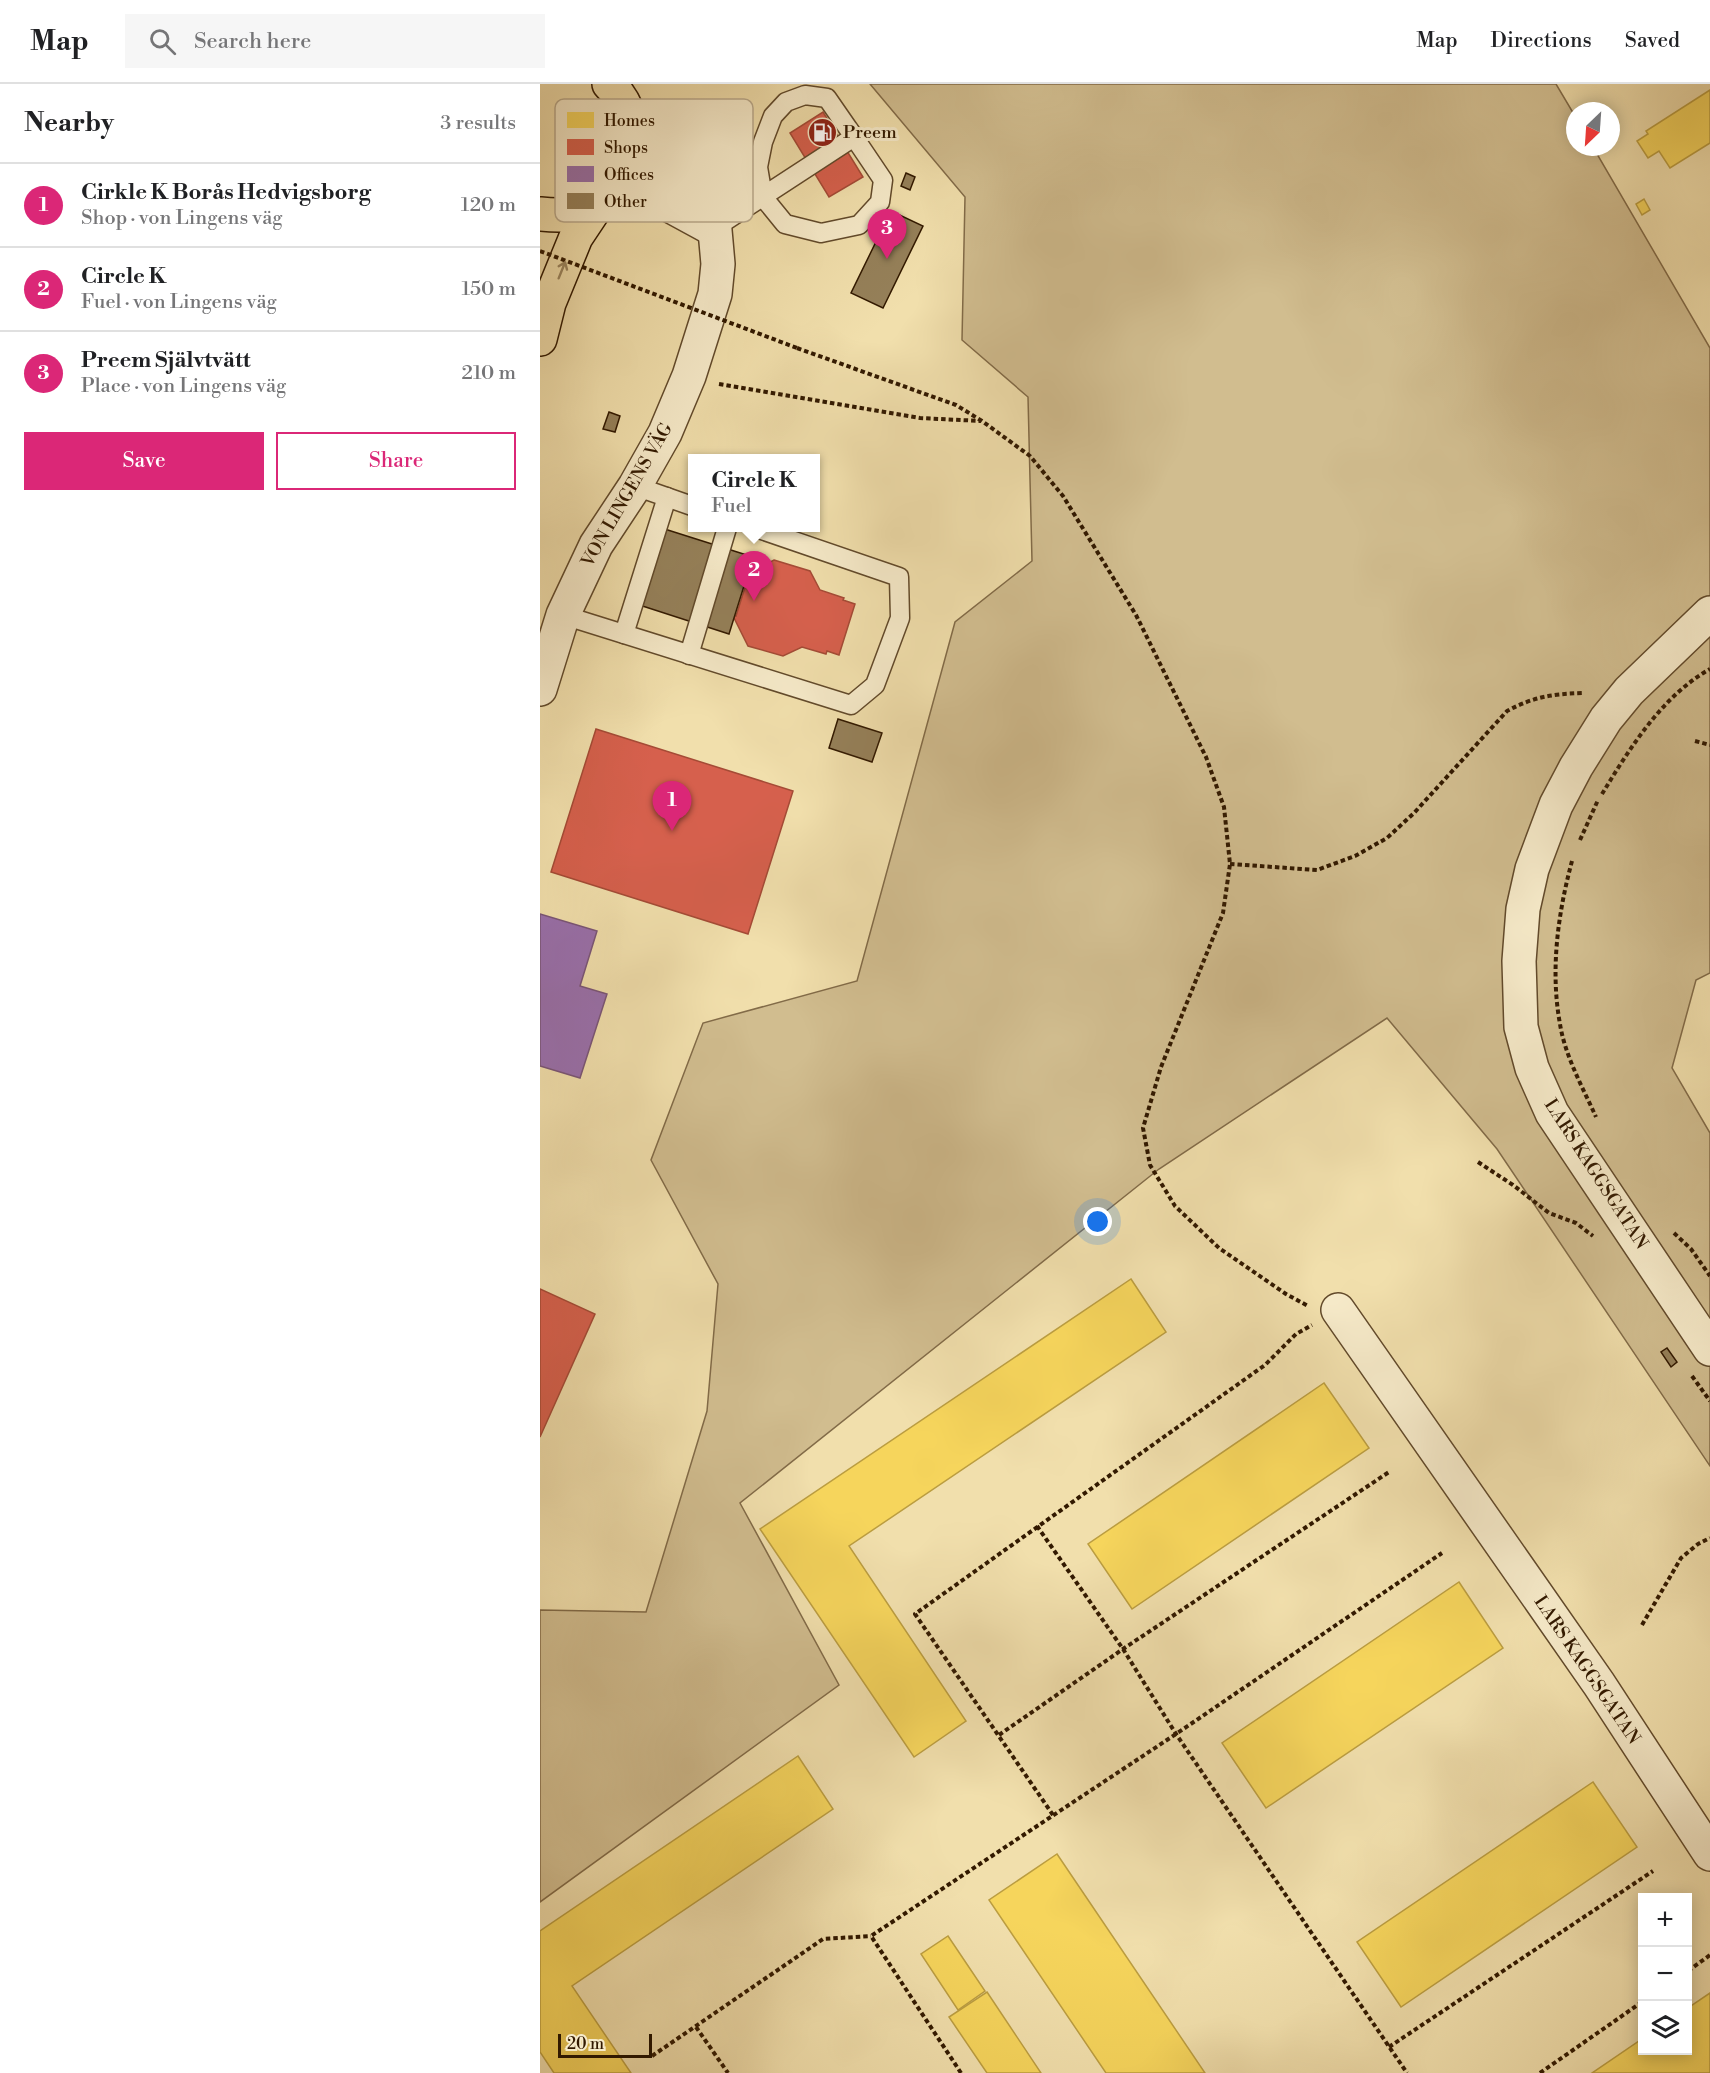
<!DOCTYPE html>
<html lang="en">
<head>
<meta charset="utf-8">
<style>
  body { margin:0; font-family:"Libre Bodoni",serif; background:#f6f6f6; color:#202124 }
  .controls { position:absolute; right:18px; bottom:18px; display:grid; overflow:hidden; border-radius:0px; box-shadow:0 3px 15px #0003 }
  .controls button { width:54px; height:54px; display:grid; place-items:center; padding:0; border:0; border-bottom:2px solid #e0e0e0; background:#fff; color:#202124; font:30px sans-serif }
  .compass { position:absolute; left:1026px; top:18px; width:54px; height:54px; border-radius:50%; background:#fff; box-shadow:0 3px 15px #0003; rotate:205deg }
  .scale { position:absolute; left:18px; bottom:15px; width:94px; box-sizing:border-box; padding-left:6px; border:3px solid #321900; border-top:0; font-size:16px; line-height:21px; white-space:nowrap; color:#321900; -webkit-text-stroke:4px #f6eac9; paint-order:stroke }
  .you { position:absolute; left:558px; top:1138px; width:21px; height:21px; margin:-15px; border:4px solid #fff; border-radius:50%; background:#1a73e8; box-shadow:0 0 0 9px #1a73e833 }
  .badge { display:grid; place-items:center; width:39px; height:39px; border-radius:50%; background:#db2777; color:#fff; font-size:20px; font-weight:700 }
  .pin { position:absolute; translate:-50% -50px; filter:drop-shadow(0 2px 3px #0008) }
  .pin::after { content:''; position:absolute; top:32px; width:21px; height:18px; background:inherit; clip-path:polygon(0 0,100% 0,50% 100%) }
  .popup { position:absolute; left:148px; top:370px; width:132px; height:78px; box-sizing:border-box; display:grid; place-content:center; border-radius:0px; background:#fff; filter:drop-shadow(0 2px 4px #0005); font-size:20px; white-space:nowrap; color:#757577 }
  .popup b { font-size:22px; color:#202124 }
  .popup::after { content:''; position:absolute; left:50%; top:100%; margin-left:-12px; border:12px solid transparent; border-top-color:#fff }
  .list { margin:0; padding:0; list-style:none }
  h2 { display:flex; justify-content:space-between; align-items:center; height:78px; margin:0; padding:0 24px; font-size:26px }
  h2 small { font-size:20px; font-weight:400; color:#757577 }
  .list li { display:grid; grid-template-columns:39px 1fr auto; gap:18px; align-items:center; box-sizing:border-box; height:84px; padding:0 24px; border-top:2px solid #e0e0e0 }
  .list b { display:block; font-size:22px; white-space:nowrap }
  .list p { margin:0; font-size:20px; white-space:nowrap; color:#757577 }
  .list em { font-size:20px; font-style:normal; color:#757577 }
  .actions { display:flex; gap:12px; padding:18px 24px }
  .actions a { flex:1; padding:14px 0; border:2px solid #db2777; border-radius:0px; text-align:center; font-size:21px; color:#db2777 }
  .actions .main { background:#db2777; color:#fff }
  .icon { flex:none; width:33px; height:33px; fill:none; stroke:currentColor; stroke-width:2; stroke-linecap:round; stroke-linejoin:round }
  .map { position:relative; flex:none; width:1170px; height:1989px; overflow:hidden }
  header { display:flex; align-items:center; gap:36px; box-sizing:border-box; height:84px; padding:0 30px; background:#fff; border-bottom:2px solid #e0e0e0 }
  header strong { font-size:28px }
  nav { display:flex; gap:33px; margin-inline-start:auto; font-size:21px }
  .search { width:420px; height:54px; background:#f6f6f6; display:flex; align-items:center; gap:15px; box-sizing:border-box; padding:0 21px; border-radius:0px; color:#757577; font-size:22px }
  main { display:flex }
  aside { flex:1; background:#fff }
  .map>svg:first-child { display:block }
  .green { fill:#d1bd8f; stroke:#826b48; stroke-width:1.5 }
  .homes { fill:#f6d55c; stroke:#bb9d40; stroke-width:1.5 }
  .shops { fill:#d6604d; stroke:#a54b36; stroke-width:1.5 }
  .offices { fill:#9970ab; stroke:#7a5678; stroke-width:1.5 }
  .building { fill:#958059; stroke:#321900; stroke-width:1.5 }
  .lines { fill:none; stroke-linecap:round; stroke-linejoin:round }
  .service-casing { stroke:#624a2b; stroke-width:21 }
  .minor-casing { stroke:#624a2b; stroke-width:36 }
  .tertiary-casing { stroke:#624a2b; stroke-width:36 }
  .primary-casing { stroke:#321900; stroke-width:36 }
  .path { stroke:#321900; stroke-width:4; stroke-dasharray:4.5 3; stroke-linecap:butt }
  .service { stroke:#f6eac9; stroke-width:18 }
  .minor { stroke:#f6eac9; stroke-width:33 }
  .tertiary { stroke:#f6eac9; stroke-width:33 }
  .primary { stroke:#f1dfac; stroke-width:33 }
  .path-bridge { stroke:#321900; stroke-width:4; stroke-dasharray:4.5 3; stroke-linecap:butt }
  .oneway { stroke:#9b865f }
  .labels { text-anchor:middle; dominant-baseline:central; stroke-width:6; stroke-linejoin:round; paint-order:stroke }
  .poi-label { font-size:18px; fill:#321900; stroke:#f6eac9; text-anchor:start }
  .street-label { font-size:18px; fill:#321900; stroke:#f6eac9 }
  .key { fill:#f6eac9; stroke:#bbab8d; stroke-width:1.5 }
  .key-label { font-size:16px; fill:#321900 }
</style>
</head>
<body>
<header>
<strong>Map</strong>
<div class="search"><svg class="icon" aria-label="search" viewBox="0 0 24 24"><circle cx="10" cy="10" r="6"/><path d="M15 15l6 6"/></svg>Search here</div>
<nav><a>Map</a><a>Directions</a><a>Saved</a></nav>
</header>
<main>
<aside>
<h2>Nearby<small>3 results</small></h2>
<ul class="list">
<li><span class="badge">1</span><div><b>Cirkle K Borås Hedvigsborg</b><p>Shop · von Lingens väg</p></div><em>120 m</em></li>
<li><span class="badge">2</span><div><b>Circle K</b><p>Fuel · von Lingens väg</p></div><em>150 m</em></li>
<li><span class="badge">3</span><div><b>Preem Självtvätt</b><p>Place · von Lingens väg</p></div><em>210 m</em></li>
</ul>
<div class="actions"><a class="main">Save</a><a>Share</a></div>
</aside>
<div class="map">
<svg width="1170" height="1989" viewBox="0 0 1170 1989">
  <rect width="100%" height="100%" fill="#f1dfac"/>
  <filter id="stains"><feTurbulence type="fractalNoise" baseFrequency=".00333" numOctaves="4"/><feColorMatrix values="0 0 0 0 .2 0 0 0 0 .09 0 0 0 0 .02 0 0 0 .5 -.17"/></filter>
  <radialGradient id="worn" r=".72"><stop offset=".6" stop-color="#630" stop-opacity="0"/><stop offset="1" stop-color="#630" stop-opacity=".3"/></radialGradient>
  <polygon class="green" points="330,0 1016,0 1035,32 1035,63 1053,63 1170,264 1170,889 1156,896 1132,984 1170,1049 1170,1382 957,1065 847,934 619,1085 200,1419 299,1601 0,1818 0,1526 106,1528 167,1327 178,1200 111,1076 163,939 317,897 415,538 492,477 488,313 422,256 425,113"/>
  <g class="homes">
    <polygon points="1170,6 1170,59 1130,84 1119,67 1108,74 1097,57 1108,50 1106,47"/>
    <polygon points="1104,115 1110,126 1102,131 1096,120"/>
    <polygon points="591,1195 626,1248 309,1462 426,1637 374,1673 220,1445"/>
    <polygon points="784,1299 829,1364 592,1525 548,1460"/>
    <polygon points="919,1498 963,1564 726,1724 682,1659"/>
    <polygon points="258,1672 293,1725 32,1902 91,1989 14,1989 0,1968 0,1847"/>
    <polygon points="1053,1698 1097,1763 861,1923 817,1858"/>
    <polygon points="517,1770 665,1989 566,1989 449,1816"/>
    <polygon points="408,1852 445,1907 418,1926 381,1870"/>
    <polygon points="447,1908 501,1989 447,1989 409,1933"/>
    <polygon points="1170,1909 1170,1989 1052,1989 1102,1955 1102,1966 1148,1966 1148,1924"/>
  </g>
  <g class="shops">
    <polygon points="283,28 323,93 289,113 250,49"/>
    <polygon points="234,476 270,487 280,506 304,514 303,516 315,520 299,571 287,567 286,570 262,563 243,572 208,562 194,534 192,534 193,531 196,532 208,494 205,493 206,490"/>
    <polygon points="56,645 253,707 208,850 11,788"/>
    <polygon points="0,1205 55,1230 0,1353"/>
  </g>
  <polygon class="offices" points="0,830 57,847 40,902 67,910 40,994 0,982"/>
  <g class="building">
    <polygon points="366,89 375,93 370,106 361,102"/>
    <polygon points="351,127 383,142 343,224 311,209"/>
    <polygon points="69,328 80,332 75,348 63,345"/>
    <polygon points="112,441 213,473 189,550 87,517"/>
    <polygon points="298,635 342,649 332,678 289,664"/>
    <polygon points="1127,1264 1137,1278 1131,1283 1121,1268"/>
  </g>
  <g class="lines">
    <defs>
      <g id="service">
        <polyline points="173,145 314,53 343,96 340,118 319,141 281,149 245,140 223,113 218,83 223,58 233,32 246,18 265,11 287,14 314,53"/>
        <polyline points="95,402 152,422"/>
        <polyline points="23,531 311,621 335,601 360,534 359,493 216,444"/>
        <polyline points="84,550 127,413"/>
        <polyline points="149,571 187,444"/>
      </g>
      <g id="minor">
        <polyline points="77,105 116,114 173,145"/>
        <polyline points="0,605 23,531 56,461 95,402 125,349 149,292 175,210 178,180 173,124 160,100 134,77 95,49"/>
        <polyline points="798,1226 1059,1600 1170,1770"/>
      </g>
      <polyline id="tertiary" points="1170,529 1089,607 1066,635 1036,683 1016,721 992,785 983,825 979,877 981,943 992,984 1012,1029 1170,1265"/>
      <g id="primary">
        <path d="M 0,130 C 19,132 37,132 55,123 C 60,121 65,116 70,112 C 104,83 100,30 69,0"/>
        <polyline points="0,255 9,219 36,153 56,123"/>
      </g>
    </defs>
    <use href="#service" class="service-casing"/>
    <use href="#minor" class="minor-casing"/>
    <use href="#tertiary" class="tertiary-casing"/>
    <use href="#primary" class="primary-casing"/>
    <g class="path">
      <polyline points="257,264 416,321 442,337 490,372 523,412 596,531 666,673 684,723 690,780 683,829 621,983 603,1044 610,1081 635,1122 679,1164 746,1210 768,1222"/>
      <polyline points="179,300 380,334 441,337"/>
      <polyline points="1155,657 1170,661"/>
      <path d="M 1062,710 C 1090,664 1122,612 1170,585"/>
      <polyline points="1040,756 1058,716"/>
      <path d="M 1032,777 C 1018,829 1010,886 1020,940 C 1025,972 1043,1004 1056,1033"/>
      <path d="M 690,780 L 777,786 L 815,772 L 847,754 L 874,729 L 967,627 C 993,613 1012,610 1042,609"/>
      <polyline points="938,1078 973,1101 1009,1129 1036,1139 1053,1152"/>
      <polyline points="1134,1149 1151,1165 1170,1192"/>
      <polyline points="1152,1292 1170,1317"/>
      <polyline points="497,1442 583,1565 636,1650 867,1989"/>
      <polyline points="1102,1541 1141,1474 1158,1460 1170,1454"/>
      <polyline points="459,1651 583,1565 849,1388"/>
      <polyline points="513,1731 375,1530 725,1281 756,1250 772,1241"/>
      <polyline points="1148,1887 1170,1871"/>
      <polyline points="156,1943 188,1989"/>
      <polyline points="849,1963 1113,1787"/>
      <polyline points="112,1972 283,1855 331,1852"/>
      <polyline points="421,1989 331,1852 636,1650 902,1469"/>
      <polyline points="1000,1989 1102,1918"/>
    </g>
    <use href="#service" class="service"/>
    <use href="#minor" class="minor"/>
    <use href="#tertiary" class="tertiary"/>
    <use href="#primary" class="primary"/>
    <polyline class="path-bridge" points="0,167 257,264"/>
  </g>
  <defs><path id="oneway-shaft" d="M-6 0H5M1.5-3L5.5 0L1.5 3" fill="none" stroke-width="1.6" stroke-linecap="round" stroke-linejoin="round" transform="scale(1.5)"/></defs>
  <use class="oneway" href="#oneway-shaft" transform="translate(22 186) rotate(-68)"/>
  <defs>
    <symbol id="fuel-disc" viewBox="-11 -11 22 22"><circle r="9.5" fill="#8f2418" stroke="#f6eac9"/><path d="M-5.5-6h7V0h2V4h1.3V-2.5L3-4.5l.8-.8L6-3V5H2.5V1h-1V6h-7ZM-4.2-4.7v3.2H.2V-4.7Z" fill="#fff"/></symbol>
  </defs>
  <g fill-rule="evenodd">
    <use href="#fuel-disc" x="266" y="32" width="33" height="33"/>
  </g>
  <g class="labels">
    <g class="poi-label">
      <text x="303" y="48">Preem</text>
    </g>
    <g class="street-label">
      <text transform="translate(87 411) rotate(-60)">VON LINGENS VÄG</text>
      <text transform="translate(1056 1090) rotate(57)">LARS KAGGSGATAN</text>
      <text transform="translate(1047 1586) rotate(56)">LARS KAGGSGATAN</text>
    </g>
  </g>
  <rect x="15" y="15" width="198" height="123" rx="9" class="key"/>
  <rect x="27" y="28" width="27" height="16" fill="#f6d55c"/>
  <rect x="27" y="55" width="27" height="16" fill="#d6604d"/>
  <rect x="27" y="82" width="27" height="16" fill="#9970ab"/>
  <rect x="27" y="109" width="27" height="16" fill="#958059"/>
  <g class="key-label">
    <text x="64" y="42">Homes</text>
    <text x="64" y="69">Shops</text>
    <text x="64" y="96">Offices</text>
    <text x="64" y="123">Other</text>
  </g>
  <rect width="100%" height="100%" filter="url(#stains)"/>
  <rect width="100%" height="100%" fill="url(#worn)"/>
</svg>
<div class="controls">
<button>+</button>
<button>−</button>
<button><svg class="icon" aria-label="layers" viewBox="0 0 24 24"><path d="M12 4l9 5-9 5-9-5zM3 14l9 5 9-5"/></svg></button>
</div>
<svg class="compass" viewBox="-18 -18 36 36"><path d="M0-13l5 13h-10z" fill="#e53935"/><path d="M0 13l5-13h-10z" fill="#757577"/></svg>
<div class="scale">20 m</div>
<div class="you"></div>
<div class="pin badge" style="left:132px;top:747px">1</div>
<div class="pin badge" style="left:214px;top:517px">2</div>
<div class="popup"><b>Circle K</b>Fuel</div>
<div class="pin badge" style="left:347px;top:175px">3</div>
</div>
</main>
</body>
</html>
